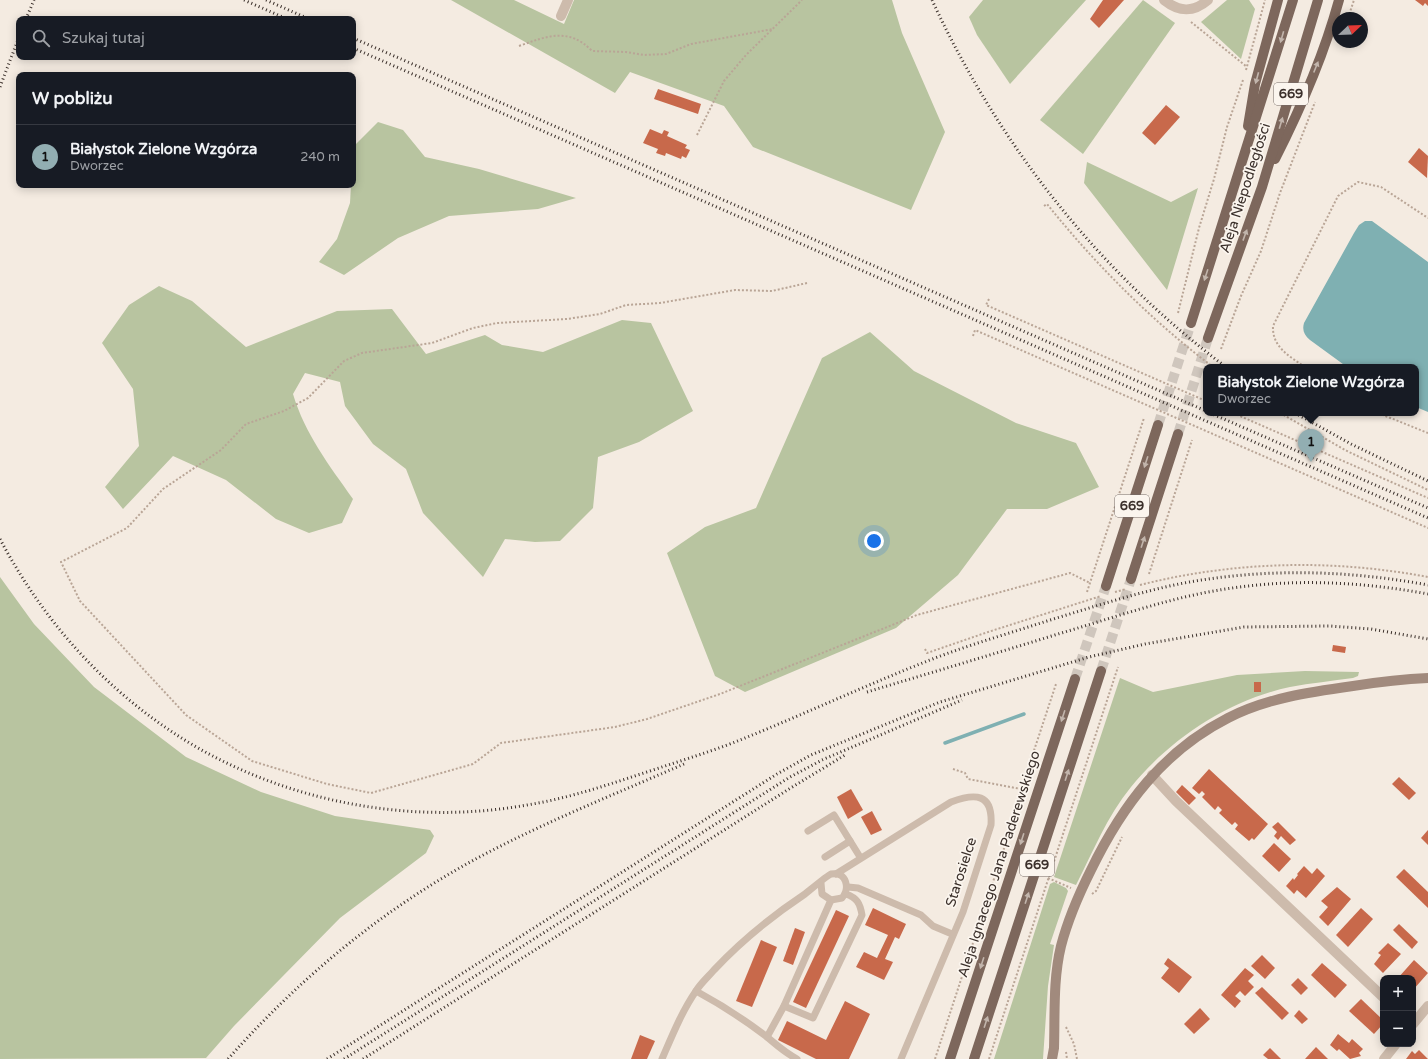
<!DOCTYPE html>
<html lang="pl">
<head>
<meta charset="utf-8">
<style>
  body { margin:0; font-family:"Varela Round",sans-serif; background:#20242c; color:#f1f3f6 }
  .controls { position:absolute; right:12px; bottom:12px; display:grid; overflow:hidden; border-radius:8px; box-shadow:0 2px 10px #0003 }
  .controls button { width:36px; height:36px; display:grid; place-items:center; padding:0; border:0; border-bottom:1px solid #363941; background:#171b24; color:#f1f3f6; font:20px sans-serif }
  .compass { position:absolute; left:1332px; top:12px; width:36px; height:36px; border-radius:50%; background:#171b24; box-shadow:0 2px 10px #0003; rotate:67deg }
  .you { position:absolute; left:874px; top:541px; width:14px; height:14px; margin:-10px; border:3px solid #fff; border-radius:50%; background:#1a73e8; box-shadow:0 0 0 6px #1a73e833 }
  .badge { display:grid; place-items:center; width:26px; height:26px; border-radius:50%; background:#92aeb2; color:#111; font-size:13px; font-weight:700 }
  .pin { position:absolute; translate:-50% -33px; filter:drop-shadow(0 1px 2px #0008) }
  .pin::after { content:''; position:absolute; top:21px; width:14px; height:12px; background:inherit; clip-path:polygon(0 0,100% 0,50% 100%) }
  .popup { position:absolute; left:1203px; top:364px; width:216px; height:52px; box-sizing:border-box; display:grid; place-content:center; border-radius:8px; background:#171b24; filter:drop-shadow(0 1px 3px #0005); font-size:13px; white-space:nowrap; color:#9ea1a6 }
  .popup b { font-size:15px; color:#f1f3f6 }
  .popup::after { content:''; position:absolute; left:50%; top:100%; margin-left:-8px; border:8px solid transparent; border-top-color:#171b24 }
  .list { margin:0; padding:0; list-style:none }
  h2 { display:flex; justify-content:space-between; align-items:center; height:52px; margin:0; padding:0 16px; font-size:17px }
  h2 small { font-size:13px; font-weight:400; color:#9ea1a6 }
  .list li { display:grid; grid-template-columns:26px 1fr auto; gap:12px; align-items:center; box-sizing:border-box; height:64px; padding:0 16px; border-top:1px solid #363941 }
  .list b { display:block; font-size:15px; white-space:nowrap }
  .list p { margin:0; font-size:13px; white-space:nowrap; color:#9ea1a6 }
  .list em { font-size:13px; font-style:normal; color:#9ea1a6 }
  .icon { flex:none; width:22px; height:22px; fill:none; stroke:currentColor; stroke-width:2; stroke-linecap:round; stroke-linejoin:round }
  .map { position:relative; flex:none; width:1428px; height:1059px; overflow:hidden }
  .search { position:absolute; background:#171b24; box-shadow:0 2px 10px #0003; left:16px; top:16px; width:340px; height:44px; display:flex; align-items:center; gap:10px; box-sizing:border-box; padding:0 14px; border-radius:8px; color:#9ea1a6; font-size:15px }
  .panel { position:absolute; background:#171b24; box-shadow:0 2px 10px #0003; left:16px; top:72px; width:340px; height:116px; border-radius:8px }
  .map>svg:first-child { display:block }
  .green { fill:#b8c4a0 }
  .water { fill:#7fb0b2 }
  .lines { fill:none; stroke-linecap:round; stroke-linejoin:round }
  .stream { stroke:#7fb0b2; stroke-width:3.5 }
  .building { fill:#c8694b }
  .primary-tunnel { stroke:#cfc6bd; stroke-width:10; stroke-dasharray:10 5; stroke-linecap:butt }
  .path { stroke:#b9a596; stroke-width:2; stroke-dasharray:2 2; stroke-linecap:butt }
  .lane { stroke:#cdbbac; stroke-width:7 }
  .street { stroke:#cdbbac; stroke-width:10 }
  .secondary { stroke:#a18a7d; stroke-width:10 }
  .primary { stroke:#7d675c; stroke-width:10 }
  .rail { stroke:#3b302b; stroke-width:3; stroke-dasharray:1 3; stroke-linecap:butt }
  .oneway { fill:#c2b5ac }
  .labels { text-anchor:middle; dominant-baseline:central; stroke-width:3.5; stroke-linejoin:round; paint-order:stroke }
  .shield { fill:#fbf5ee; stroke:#756b66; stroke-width:1 }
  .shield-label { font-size:13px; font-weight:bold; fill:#3b302b }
  .street-label { font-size:14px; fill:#3b302b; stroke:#fbf5ee }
</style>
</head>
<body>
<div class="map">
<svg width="1428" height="1059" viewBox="0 0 1428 1059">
  <rect width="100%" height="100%" fill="#f4ebe1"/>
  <g class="green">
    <polygon points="451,0 514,0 564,24 574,0 892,0 902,33 945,132 911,210 753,147 724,106 630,72 615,93"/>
    <polygon points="983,0 1086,0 1010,84 977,35 969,17"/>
    <polygon points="1143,0 1175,23 1083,154 1040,120"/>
    <polygon points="1227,0 1249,0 1255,9 1241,59 1201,22"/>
    <polygon points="378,122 403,130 425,157 479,169 576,198 538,209 449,216 398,238 344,275 319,262 337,239 350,203 351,185 353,185 353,147"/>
    <polygon points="1087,162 1171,202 1198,188 1167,290 1084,183"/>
    <path d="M 159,286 L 192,301 L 246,347 L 337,311 L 392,309 L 426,354 L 485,335 L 502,345 L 543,352 L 622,320 L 651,323 L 693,411 L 639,442 L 598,457 L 593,508 L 560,541 L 535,542 L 505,539 L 483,577 L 423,513 L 406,469 L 373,444 L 345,406 L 340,382 L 305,373 L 293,394 C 305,434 329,465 353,499 L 342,523 L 309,533 L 276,519 L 226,480 L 173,456 L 123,509 L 105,487 L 139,446 L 133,389 L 102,343 L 129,305 Z"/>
    <polygon points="870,332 914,371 1016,423 1076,443 1099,487 1047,509 1007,509 958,575 896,628 745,692 715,676 667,553 705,527 756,508 822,358"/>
    <polygon points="0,577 34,624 94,687 186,757 261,792 335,816 430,830 434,836 426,853 340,918 234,1026 206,1058 0,1059"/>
    <path d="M 1305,671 L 1359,672 L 1358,676 L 1353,678 C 1332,681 1311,683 1290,687 C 1229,700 1170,739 1131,787 C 1107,816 1093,852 1076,885 L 1054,877 L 1120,678 L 1153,692 L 1237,675 Z"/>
    <polygon points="1054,882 1066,888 1068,891 1050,944 1054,945 1048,986 1043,1059 994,1059 1050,884"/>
  </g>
  <path class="water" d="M 1365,221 L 1372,221 L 1428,262 L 1428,412 L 1416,407 L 1416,367 L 1347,367 L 1310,340 C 1304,335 1302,330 1304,323 L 1354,233 L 1359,225 Z"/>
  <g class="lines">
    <polyline class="stream" points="945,743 1024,714"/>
  </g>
  <g class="building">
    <polygon points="1103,0 1124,0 1099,28 1090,19"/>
    <polygon points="1415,0 1428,0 1428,6 1425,3 1423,6"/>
    <polygon points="658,89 701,104 698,114 654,99"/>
    <polygon points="1166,105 1180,117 1155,145 1142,133"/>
    <polygon points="650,129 662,134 664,130 669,132 667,136 687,145 685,148 690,150 686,158 682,156 681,159 666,153 665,156 656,153 658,149 643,143"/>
    <polygon points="1419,148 1428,156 1427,178 1408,162"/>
    <polygon points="1333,645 1346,647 1345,653 1332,651"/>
    <rect x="1254" y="682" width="7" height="10"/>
    <polygon points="1209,769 1268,824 1254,840 1252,838 1249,841 1235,829 1238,825 1235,822 1232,825 1219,813 1222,810 1218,806 1215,810 1202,797 1205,794 1202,791 1199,794 1192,788"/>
    <polygon points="1399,777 1416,793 1409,800 1392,784"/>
    <polygon points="1182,785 1196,798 1189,805 1176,792"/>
    <polygon points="851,789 863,810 848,819 837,797"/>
    <polygon points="872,811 882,830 871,835 861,817"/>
    <polygon points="1278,822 1296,840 1290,845 1281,836 1278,840 1274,836 1277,832 1272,827"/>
    <polygon points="1428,830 1428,845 1421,838"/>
    <polygon points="1274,843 1291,859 1279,872 1262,856"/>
    <polygon points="1304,866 1312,874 1317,868 1325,876 1306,898 1297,890 1294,894 1286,886 1293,878 1294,880 1298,875 1297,874"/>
    <polygon points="1404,869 1428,892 1428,908 1396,877"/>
    <polygon points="1337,887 1351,899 1328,926 1319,917 1328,907 1321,901"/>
    <polygon points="873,908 906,924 899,939 895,937 885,959 893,962 884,980 856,967 864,952 877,958 888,935 865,925"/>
    <polygon points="1361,908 1373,919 1348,947 1336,935"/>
    <polygon points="836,910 849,916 806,1008 793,1002"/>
    <polygon points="1399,924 1418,942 1412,949 1393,930"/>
    <polygon points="795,928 805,932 793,965 783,961"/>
    <polygon points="761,940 777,947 752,1007 736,1001"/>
    <polygon points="1388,943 1401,954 1383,973 1374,964 1381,955 1378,953"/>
    <polygon points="1262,955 1275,968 1265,979 1251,966"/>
    <polygon points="1168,958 1192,977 1179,993 1161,978 1169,968 1164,964"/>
    <polygon points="1414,960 1428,973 1413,990 1413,978 1398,978"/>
    <polygon points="1322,963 1347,985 1335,998 1311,975"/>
    <polygon points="1245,968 1254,975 1248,981 1254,987 1245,996 1240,991 1235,996 1241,1001 1235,1008 1221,995"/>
    <polygon points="1298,978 1308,988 1301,995 1291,985"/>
    <polygon points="1262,987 1289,1013 1282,1020 1255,993"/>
    <polygon points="1361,999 1383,1020 1383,1024 1374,1034 1349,1011"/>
    <polygon points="845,1001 870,1014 849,1059 816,1059 778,1040 787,1021 826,1040"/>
    <polygon points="1200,1008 1210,1019 1194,1034 1184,1024"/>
    <polygon points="1299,1010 1308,1019 1302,1024 1294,1016"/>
    <polygon points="1338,1034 1349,1043 1352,1039 1363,1049 1359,1053 1361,1056 1350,1059 1339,1049 1337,1051 1330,1045"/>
    <polygon points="640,1035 655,1041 647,1059 631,1059"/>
    <polygon points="1316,1047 1328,1059 1305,1059"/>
    <polygon points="1270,1048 1281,1059 1268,1059 1263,1055"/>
    <polygon points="1419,1050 1428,1059 1406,1059 1412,1051 1415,1054"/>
  </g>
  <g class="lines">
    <g class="primary-tunnel">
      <polyline points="1158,425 1191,323"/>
      <polyline points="1178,434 1208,338"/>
      <polyline points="1101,671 1131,579"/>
      <polyline points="1075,679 1106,586"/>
    </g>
    <g class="path">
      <polyline points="1348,18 1354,0"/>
      <polyline points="1191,22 1247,67"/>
      <path d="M 519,46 C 547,36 569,27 592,51 L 626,52 L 644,55 L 666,54 L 691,44 L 773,29"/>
      <polyline points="1246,70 1265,0"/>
      <polyline points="697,135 724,81 746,55 802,0"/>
      <path d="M 1044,206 L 1047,204 C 1096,265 1151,320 1213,367"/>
      <polyline points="807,283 772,291 735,290 660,303 626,305 600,314 567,319 497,323 473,328 432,343 362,353 344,361 308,398 284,411 246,424 221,450 163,489 127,528 61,562 80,601 186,715 252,761 327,784 371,793 473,764 501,743 615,727 647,719 720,694 917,615 1070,573 1090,583"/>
      <polyline points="989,299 986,305 1206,401"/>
      <polyline points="1178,313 1199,228 1214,179 1227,127 1243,80"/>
      <polyline points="973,336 975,330 1428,528"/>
      <polyline points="1221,349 1241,296 1261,251 1280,193 1315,102"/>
      <path d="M 1305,367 C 1289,356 1272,347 1273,326 L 1338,196 L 1358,182 L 1381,187 L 1428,218"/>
      <polyline points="1233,413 1428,498"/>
      <polyline points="1280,413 1347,451 1428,490"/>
      <polyline points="1378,413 1428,433"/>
      <polyline points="1313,448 1319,436"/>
      <polyline points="1149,574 1192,440"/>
      <path d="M 1140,585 C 1234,561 1333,559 1428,577"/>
      <polyline points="1087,592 1144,418"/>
      <polyline points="1115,592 1126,589"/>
      <polyline points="925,649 927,653 988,632 1101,596"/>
      <polyline points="953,769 965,773 968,779 1021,789"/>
      <polyline points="1048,878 1071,888"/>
      <polyline points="1092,894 1096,891 1122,837"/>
      <polyline points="1066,1027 1074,1044 1077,1059"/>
      <polyline points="1066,1052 1067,1059"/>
      <polyline points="935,1059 1010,830 1018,799 1056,684"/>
      <polyline points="989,1059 1118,667"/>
    </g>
    <g class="lane">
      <polyline points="808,831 834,815 860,857"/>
      <polyline points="825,857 850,841"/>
      <path d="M 836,874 L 951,802 C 975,793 993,793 991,825 L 963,912 L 901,1059"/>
      <polyline points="848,887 858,888 921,915 933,926 952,934"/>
      <path d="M 696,991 C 720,1004 745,1020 767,1037 C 778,1046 784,1052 797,1059"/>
      <path d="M 784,1006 L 813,1018 L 862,915 C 860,903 857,898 846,894"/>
      <polyline points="767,1037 784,1006 831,900"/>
      <path d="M 662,1059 C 672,1036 682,1011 696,991 C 701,983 708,977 714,970 C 741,941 772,916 805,894 C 810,890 828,875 831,874 C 847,871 850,889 842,898 L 831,900 L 822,894 L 821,883"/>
    </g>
    <g class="street">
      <path d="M 1164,0 C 1179,12 1193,13 1208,0"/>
      <polyline points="561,16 568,0"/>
      <polyline points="1152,775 1176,801 1383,997"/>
      <polyline points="1413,1024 1428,1006"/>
      <polyline points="1384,1059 1396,1044"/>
    </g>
    <path class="secondary" d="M 1052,1059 L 1054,1048 C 1055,1014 1053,979 1061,946 C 1068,919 1079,894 1091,870 C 1122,806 1163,751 1228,718 C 1267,698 1310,692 1353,686 C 1378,682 1403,679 1428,678"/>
    <g class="primary">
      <polyline points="1248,126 1255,84 1278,0"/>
      <path d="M 1275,159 C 1301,108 1324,55 1339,0"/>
      <polyline points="1191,323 1293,0"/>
      <polyline points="1208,338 1262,187 1318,0"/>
      <polyline points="1131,579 1178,434"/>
      <polyline points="1106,586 1158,425"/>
      <polyline points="950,1059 1075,679"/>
      <polyline points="974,1059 1101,671"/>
    </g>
    <g class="rail">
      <polyline points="244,0 287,19"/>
      <polyline points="266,0 309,19"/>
      <path d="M 932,0 C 999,145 1099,272 1226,367"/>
      <polyline points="26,19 34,0"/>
      <polyline points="353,38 1206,411"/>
      <polyline points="353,48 1428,518"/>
      <polyline points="0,87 19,37"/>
      <polyline points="1210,413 1428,508"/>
      <polyline points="1295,413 1351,444 1428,481"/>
      <path d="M 0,539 C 46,626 112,698 198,748 C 297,804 415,825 527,805 C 571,798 613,783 656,769 C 686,759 716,750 745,738 C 809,712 871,683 935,658 C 972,644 1010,633 1047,621 C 1093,607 1138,592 1184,583 C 1265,568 1347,570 1428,585"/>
      <path d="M 867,692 C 930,673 994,654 1058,634 C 1106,620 1154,603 1203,593 C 1278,578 1353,580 1428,594"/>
      <path d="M 228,1059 C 298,980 379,912 472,861 C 540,824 613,795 684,764"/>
      <polyline points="327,1059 777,774 811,755 940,702 1089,657 1145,644 1244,627 1330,626 1371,629 1428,639"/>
      <polyline points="344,1059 790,777 822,760 962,700"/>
      <polyline points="363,1059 789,789 845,755"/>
    </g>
  </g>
  <defs><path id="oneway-solid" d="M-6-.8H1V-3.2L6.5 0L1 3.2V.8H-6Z"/></defs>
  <g class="oneway">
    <use href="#oneway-solid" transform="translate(1282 37) rotate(106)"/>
    <use href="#oneway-solid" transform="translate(1316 67) rotate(-68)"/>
    <use href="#oneway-solid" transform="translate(1257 78) rotate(105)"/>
    <use href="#oneway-solid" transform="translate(1281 123) rotate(-73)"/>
    <use href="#oneway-solid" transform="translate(1245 235) rotate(-70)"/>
    <use href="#oneway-solid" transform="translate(1206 275) rotate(108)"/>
    <use href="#oneway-solid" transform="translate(1146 462) rotate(108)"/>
    <use href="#oneway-solid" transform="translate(1143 542) rotate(-72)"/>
    <use href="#oneway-solid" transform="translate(1063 716) rotate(108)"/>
    <use href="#oneway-solid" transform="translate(1067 775) rotate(-72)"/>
    <use href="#oneway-solid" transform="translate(1022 839) rotate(108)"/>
    <use href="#oneway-solid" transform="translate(1027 898) rotate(-72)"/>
    <use href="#oneway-solid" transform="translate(982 963) rotate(108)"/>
    <use href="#oneway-solid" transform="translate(986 1022) rotate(-72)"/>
  </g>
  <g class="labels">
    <g class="shield">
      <rect x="1274" y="83" width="34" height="22" rx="3"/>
      <rect x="1115" y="495" width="34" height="22" rx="3"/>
      <rect x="1020" y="854" width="34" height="22" rx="3"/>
    </g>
    <g class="shield-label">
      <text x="1291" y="94">669</text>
      <text x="1132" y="506">669</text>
      <text x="1037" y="865">669</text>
    </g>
    <g class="street-label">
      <text transform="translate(1245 188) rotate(-72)">Aleja Niepodległości</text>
      <text transform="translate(999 864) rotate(-72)">Aleja Ignacego Jana Paderewskiego</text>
      <text transform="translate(961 872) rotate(-72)">Starosielce</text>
    </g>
  </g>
</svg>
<div class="controls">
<button>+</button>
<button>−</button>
</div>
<svg class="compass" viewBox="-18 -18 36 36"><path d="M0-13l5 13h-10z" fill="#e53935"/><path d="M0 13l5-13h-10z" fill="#9ea1a6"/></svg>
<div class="you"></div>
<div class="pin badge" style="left:1311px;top:462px">1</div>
<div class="popup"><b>Białystok Zielone Wzgórza</b>Dworzec</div>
<div class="search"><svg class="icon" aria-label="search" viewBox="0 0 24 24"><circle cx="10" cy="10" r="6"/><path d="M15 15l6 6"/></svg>Szukaj tutaj</div>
<section class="panel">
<h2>W pobliżu<small></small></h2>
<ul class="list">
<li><span class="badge">1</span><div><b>Białystok Zielone Wzgórza</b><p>Dworzec</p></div><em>240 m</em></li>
</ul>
</section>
</div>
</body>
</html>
